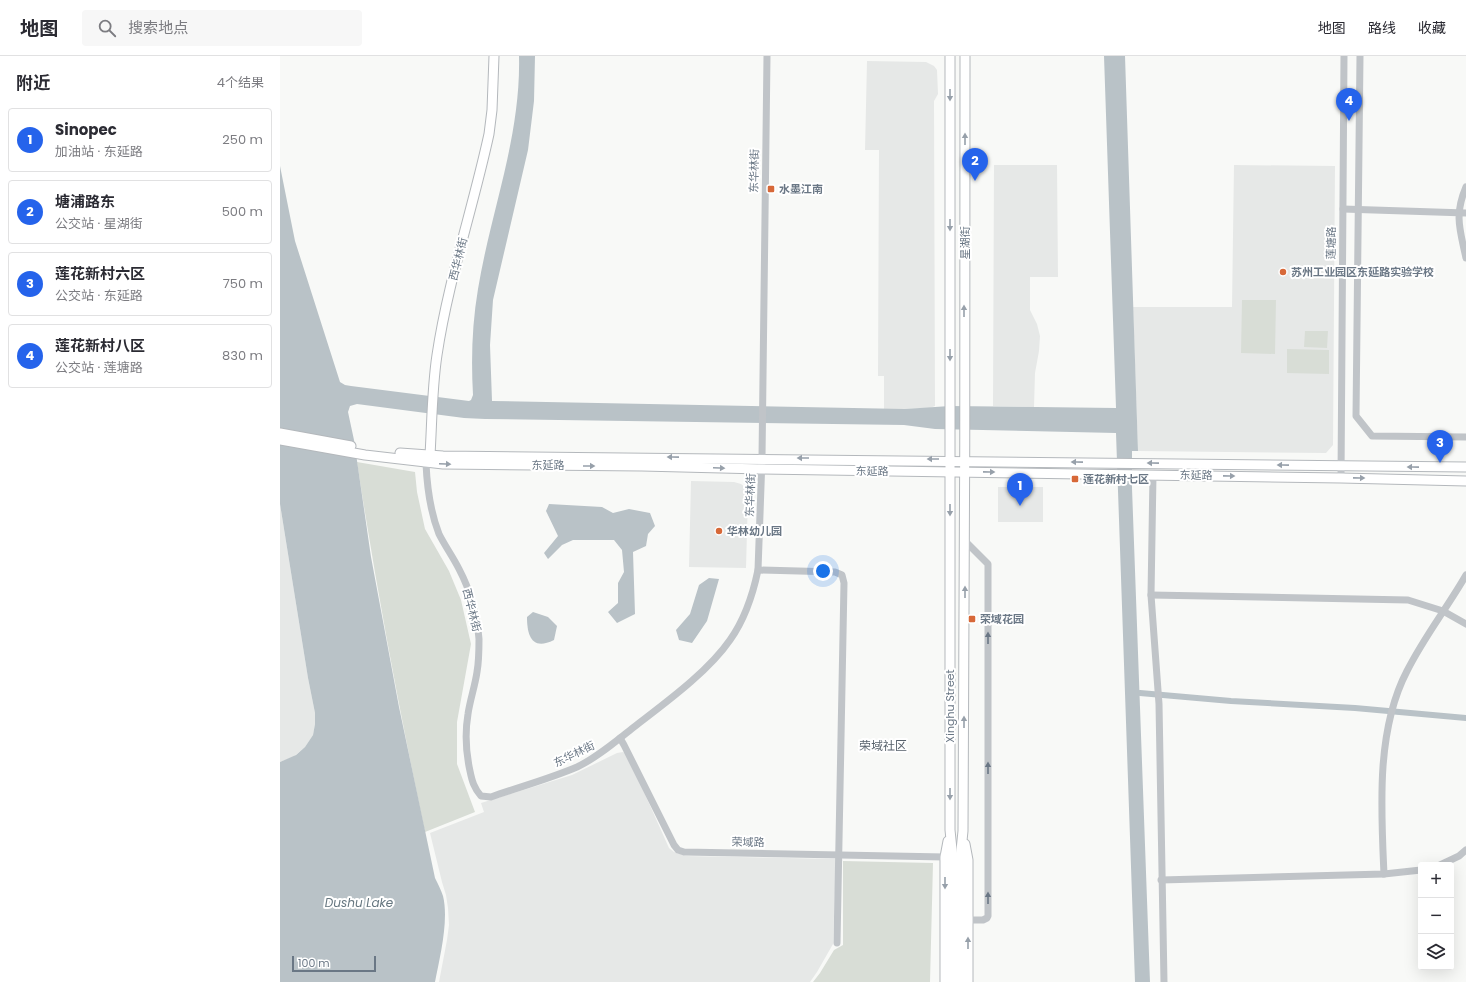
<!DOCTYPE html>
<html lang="zh">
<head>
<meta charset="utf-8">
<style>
  body { margin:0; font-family:Poppins,"Noto Sans SC",sans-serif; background:#f7f7f7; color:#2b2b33 }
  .controls { position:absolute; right:12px; bottom:12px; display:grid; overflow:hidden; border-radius:4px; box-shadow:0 4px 16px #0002 }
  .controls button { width:36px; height:36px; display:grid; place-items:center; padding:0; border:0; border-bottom:1px solid #e1e1e2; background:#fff; color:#2b2b33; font:20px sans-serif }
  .scale { position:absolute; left:12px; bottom:10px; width:84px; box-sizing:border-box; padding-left:4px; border:2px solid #6a7785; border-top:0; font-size:11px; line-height:14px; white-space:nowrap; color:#6a7785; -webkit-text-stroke:3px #fff; paint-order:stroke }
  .you { position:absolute; left:543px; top:515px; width:14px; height:14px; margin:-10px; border:3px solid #fff; border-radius:50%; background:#1a73e8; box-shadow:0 0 0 6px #1a73e833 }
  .badge { display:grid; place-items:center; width:26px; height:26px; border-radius:50%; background:#2563eb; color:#fff; font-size:13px; font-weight:700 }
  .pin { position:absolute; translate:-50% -33px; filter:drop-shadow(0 1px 2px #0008) }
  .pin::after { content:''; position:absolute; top:21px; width:14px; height:12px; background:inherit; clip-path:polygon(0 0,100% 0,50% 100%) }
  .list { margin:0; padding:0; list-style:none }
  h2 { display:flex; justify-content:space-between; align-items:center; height:52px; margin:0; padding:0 16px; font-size:17px }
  h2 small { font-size:13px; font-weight:400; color:#7c7c81 }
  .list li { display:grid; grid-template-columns:26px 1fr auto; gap:12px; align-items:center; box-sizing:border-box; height:64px; margin:0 8px 8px; padding:0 8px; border:1px solid #e1e1e2; border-radius:4px }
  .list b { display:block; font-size:15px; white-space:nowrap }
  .list p { margin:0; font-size:13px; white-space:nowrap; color:#7c7c81 }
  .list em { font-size:13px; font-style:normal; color:#7c7c81 }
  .icon { flex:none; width:22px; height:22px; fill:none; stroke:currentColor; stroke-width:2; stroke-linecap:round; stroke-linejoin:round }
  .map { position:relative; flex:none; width:1186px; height:926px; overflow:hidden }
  header { display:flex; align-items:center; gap:24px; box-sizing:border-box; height:56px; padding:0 20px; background:#fff; border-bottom:1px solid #e1e1e2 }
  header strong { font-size:19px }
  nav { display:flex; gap:22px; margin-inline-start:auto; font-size:14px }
  .search { width:280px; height:36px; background:#f7f7f7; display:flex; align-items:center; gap:10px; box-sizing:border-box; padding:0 14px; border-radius:4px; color:#7c7c81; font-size:15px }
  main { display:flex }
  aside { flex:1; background:#fff }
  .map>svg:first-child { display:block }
  .built { fill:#e6e8e7 }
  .green { fill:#d8ddd6 }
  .water { fill:#b9c2c7 }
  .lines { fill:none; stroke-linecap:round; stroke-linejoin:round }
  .canal { stroke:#b9c2c7; stroke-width:6 }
  .major-casing { stroke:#b4b8bc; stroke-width:11 }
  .minor { stroke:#c0c4c8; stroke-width:7 }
  .major { stroke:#fff; stroke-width:9 }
  .oneway { fill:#97a0aa }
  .oneway2 { fill:#6a7785 }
  .poi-dot { fill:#d76838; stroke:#fff; stroke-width:1.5 }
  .labels { text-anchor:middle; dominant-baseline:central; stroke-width:4; stroke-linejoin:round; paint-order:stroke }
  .street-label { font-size:11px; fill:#6a7785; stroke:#fff }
  .poi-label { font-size:11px; font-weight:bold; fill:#6a7785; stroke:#fff; text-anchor:start }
  .neighbourhood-label { font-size:12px; fill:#57616b; stroke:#fff }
  .water-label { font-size:12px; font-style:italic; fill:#667780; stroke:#fff }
</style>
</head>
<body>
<header>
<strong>地图</strong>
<div class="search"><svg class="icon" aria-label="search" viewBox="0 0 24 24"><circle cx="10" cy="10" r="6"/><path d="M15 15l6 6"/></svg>搜索地点</div>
<nav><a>地图</a><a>路线</a><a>收藏</a></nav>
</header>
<main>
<aside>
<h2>附近<small>4个结果</small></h2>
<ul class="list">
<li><span class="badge">1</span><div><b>Sinopec</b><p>加油站 · 东延路</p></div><em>250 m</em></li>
<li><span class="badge">2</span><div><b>塘浦路东</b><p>公交站 · 星湖街</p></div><em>500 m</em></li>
<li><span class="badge">3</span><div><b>莲花新村六区</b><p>公交站 · 东延路</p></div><em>750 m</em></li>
<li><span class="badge">4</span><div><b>莲花新村八区</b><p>公交站 · 莲塘路</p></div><em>830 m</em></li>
</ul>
</aside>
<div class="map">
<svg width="1186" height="926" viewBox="0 0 1186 926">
  <rect width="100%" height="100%" fill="#f8f9f7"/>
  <g class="built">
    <polygon points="587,5 646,6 654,10 657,14 658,38 654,45 655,348 655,350 650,352 625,353 604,353 604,320 598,320 599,94 585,94"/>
    <polygon points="714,109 777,109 778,221 750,221 750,254 757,268 760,280 759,295 755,317 754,351 713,350"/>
    <polygon points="954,109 1055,110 1053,389 1046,397 858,395 853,251 952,251"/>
    <polygon points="411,425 454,426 461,428 466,432 468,439 466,512 409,511"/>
    <rect x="718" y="431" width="45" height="35"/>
    <polygon points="0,448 28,622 35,657 35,668 33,679 25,691 13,701 0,706"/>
    <polygon points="343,696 347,698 389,792 394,796 406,800 556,803 553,888 537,916 530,926 159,926 167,884 169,869 168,852 166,839 162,826 150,777 204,756 201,747 292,719 337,697"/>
  </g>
  <g class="green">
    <polygon points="962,244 996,244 995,298 961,297"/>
    <polygon points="1025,275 1048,275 1047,292 1024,291"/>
    <polygon points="1007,293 1049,294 1049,318 1007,317"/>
    <path d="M 77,406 L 135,416 L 137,436 L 145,473 L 169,515 L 181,544 L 191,588 L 177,666 L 177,708 L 195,756 L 145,776 C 119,653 96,530 77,406 Z"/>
    <polygon points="563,805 653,807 650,926 533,926 540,917 554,894 563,889"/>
  </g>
  <g class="water">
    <path d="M 239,0 L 255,0 L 254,45 L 248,94 L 213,244 L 210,289 L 212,345 L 625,353 L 670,350 L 836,352 L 824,0 L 845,0 L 858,395 L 852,395 L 852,432 L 870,926 L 855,926 L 836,377 L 655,373 L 624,369 L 205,363 L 184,362 L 77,348 L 70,350 L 68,356 L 74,384 L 91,501 L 119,651 L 155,822 C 158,828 161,834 163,840 C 169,864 160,901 155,926 L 0,926 L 0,706 L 16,699 L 25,691 L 33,679 L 35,668 L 35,657 L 28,622 L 0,448 L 0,110 L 15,185 L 60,326 L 65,329 L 71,330 L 189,345 L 191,344 L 193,339 C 191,304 192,268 198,233 C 211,154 241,81 239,0 Z"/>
    <polygon points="269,448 322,451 333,457 349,453 370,457 375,470 368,478 366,490 353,496 355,558 337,567 328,556 338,547 338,527 344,516 342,494 334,484 293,484 282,489 268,503 264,497 278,480 266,455"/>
    <polygon points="429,522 439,523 427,565 412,587 399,584 396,574 410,558 419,529"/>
    <path d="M 253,556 L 268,561 L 277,570 L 274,584 C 252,595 247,580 247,561 Z"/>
  </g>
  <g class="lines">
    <polyline class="canal" points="860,637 951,645 1075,652 1186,662"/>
    <defs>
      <g id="major">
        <polyline points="670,0 670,774 673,803 673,926"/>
        <polyline points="0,377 71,390"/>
        <polyline points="0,384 85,399 163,408 362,410 481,413 1061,422 1186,425"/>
        <path d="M 120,397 L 163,400 C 504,402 845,406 1186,411"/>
        <path d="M 148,404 L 150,399 C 152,366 152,332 157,299 C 168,225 193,152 209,78 L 212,54 L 214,0"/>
        <polyline points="685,788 688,804 688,926"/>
        <polyline points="665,926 665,801 668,785"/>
        <path d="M 681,926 L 680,804 L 683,775 C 685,517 685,258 685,0"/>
      </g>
    </defs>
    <use href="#major" class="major-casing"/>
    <g class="minor">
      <polyline points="1080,0 1076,360 1092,380 1186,381"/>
      <path d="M 1186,131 C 1174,159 1180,174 1186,202"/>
      <polyline points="1063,153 1186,157"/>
      <path d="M 146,407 C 147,431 150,455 159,478 C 165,490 173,501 179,513 C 190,534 197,558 199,583 C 199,594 199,605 197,616 C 195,630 190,644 188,658 C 185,676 186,697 190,715 C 192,725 194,732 201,740 L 211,741 C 239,731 269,723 297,711 C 318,701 336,685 354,671 C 385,647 428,616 450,584 C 465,563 473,538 478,514 L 482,402 L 487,0"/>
      <polyline points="873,419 871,539 879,648 884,926"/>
      <polyline points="1061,422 1064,0"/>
      <polyline points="685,485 708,508 708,860 707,862 703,864 688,864"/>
      <polyline points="478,514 555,516 562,519 564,527 557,887"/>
      <polyline points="871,539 1128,544 1163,555 1186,568"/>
      <polyline points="340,682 344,689 394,789 398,794 404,796 665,801"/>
      <polyline points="1160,809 1179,800 1186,794"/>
      <path d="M 1104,818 C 1101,753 1096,674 1127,615 C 1144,581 1167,552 1186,519"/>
      <polyline points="881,824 1104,818 1141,814"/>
    </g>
    <use href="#major" class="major"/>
  </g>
  <defs><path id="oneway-solid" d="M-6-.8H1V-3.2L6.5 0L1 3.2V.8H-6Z"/></defs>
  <g class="oneway">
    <use href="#oneway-solid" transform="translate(670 39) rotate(90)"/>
    <use href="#oneway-solid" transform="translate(685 83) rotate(-90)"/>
    <use href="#oneway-solid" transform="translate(670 169) rotate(90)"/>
    <use href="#oneway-solid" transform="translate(684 255) rotate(-90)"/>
    <use href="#oneway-solid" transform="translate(670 299) rotate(90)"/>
    <use href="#oneway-solid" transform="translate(393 401) rotate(-179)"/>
    <use href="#oneway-solid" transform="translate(523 402) rotate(-180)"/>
    <use href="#oneway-solid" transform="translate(653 403) rotate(-180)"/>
    <use href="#oneway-solid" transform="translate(797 406) rotate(-179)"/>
    <use href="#oneway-solid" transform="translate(873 407) rotate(-179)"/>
    <use href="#oneway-solid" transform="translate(165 408) rotate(2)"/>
    <use href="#oneway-solid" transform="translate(1003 409) rotate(-179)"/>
    <use href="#oneway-solid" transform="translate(309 410)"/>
    <use href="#oneway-solid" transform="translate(1133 411) rotate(-179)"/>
    <use href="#oneway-solid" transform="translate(439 412) rotate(2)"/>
    <use href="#oneway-solid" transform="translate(709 416) rotate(1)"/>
    <use href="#oneway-solid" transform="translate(949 420) rotate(1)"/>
    <use href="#oneway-solid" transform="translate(1079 422) rotate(1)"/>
    <use href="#oneway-solid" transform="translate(670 454) rotate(90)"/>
    <use href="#oneway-solid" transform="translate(685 536) rotate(-90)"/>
    <use href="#oneway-solid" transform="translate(684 666) rotate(-90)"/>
    <use href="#oneway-solid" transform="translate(670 738) rotate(90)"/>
    <use href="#oneway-solid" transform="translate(665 827) rotate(90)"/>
    <use href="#oneway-solid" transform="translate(688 887) rotate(-90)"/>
  </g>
  <g class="oneway2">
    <use href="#oneway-solid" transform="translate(708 582) rotate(-90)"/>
    <use href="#oneway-solid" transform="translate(708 712) rotate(-90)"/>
    <use href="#oneway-solid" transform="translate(708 842) rotate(-90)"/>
  </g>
  <g class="poi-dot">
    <rect x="487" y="129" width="8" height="8" rx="2"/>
    <circle cx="1003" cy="216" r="4"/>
    <rect x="791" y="419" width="8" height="8" rx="2"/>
    <circle cx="439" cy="475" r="4"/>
    <rect x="688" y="559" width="8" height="8" rx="2"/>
  </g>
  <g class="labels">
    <g class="street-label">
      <text transform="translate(474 115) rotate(-89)">东华林街</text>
      <text transform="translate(685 187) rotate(-90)">星湖街</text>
      <text transform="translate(1051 187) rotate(-89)">莲塘路</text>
      <text transform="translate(178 203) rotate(-76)">西华林街</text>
      <text x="268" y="409">东延路</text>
      <text transform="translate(592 415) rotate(1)">东延路</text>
      <text transform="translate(916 419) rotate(1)">东延路</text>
      <text transform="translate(470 439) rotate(-88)">东华林街</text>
      <text transform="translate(192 554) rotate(76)">西华林街</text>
      <text transform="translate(670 650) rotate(-90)">Xinghu Street</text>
      <text transform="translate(294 698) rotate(-26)">东华林街</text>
      <text transform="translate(468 786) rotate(1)">荣域路</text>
    </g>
    <g class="poi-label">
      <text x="499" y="133">水墨江南</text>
      <text x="1011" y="216">苏州工业园区东延路实验学校</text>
      <text x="803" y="423">莲花新村七区</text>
      <text x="447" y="475">华林幼儿园</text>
      <text x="700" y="563">荣域花园</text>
    </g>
    <g class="neighbourhood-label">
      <text x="603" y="689">荣域社区</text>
    </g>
    <g class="water-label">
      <text x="79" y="846">Dushu Lake</text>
    </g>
  </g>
</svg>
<div class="controls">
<button>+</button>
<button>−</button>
<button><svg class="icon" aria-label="layers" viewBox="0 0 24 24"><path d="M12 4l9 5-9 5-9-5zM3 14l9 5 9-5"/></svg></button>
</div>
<div class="scale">100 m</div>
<div class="you"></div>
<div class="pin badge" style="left:740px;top:450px">1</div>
<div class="pin badge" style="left:695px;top:125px">2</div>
<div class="pin badge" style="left:1160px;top:407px">3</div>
<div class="pin badge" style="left:1069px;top:65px">4</div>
</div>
</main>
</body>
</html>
